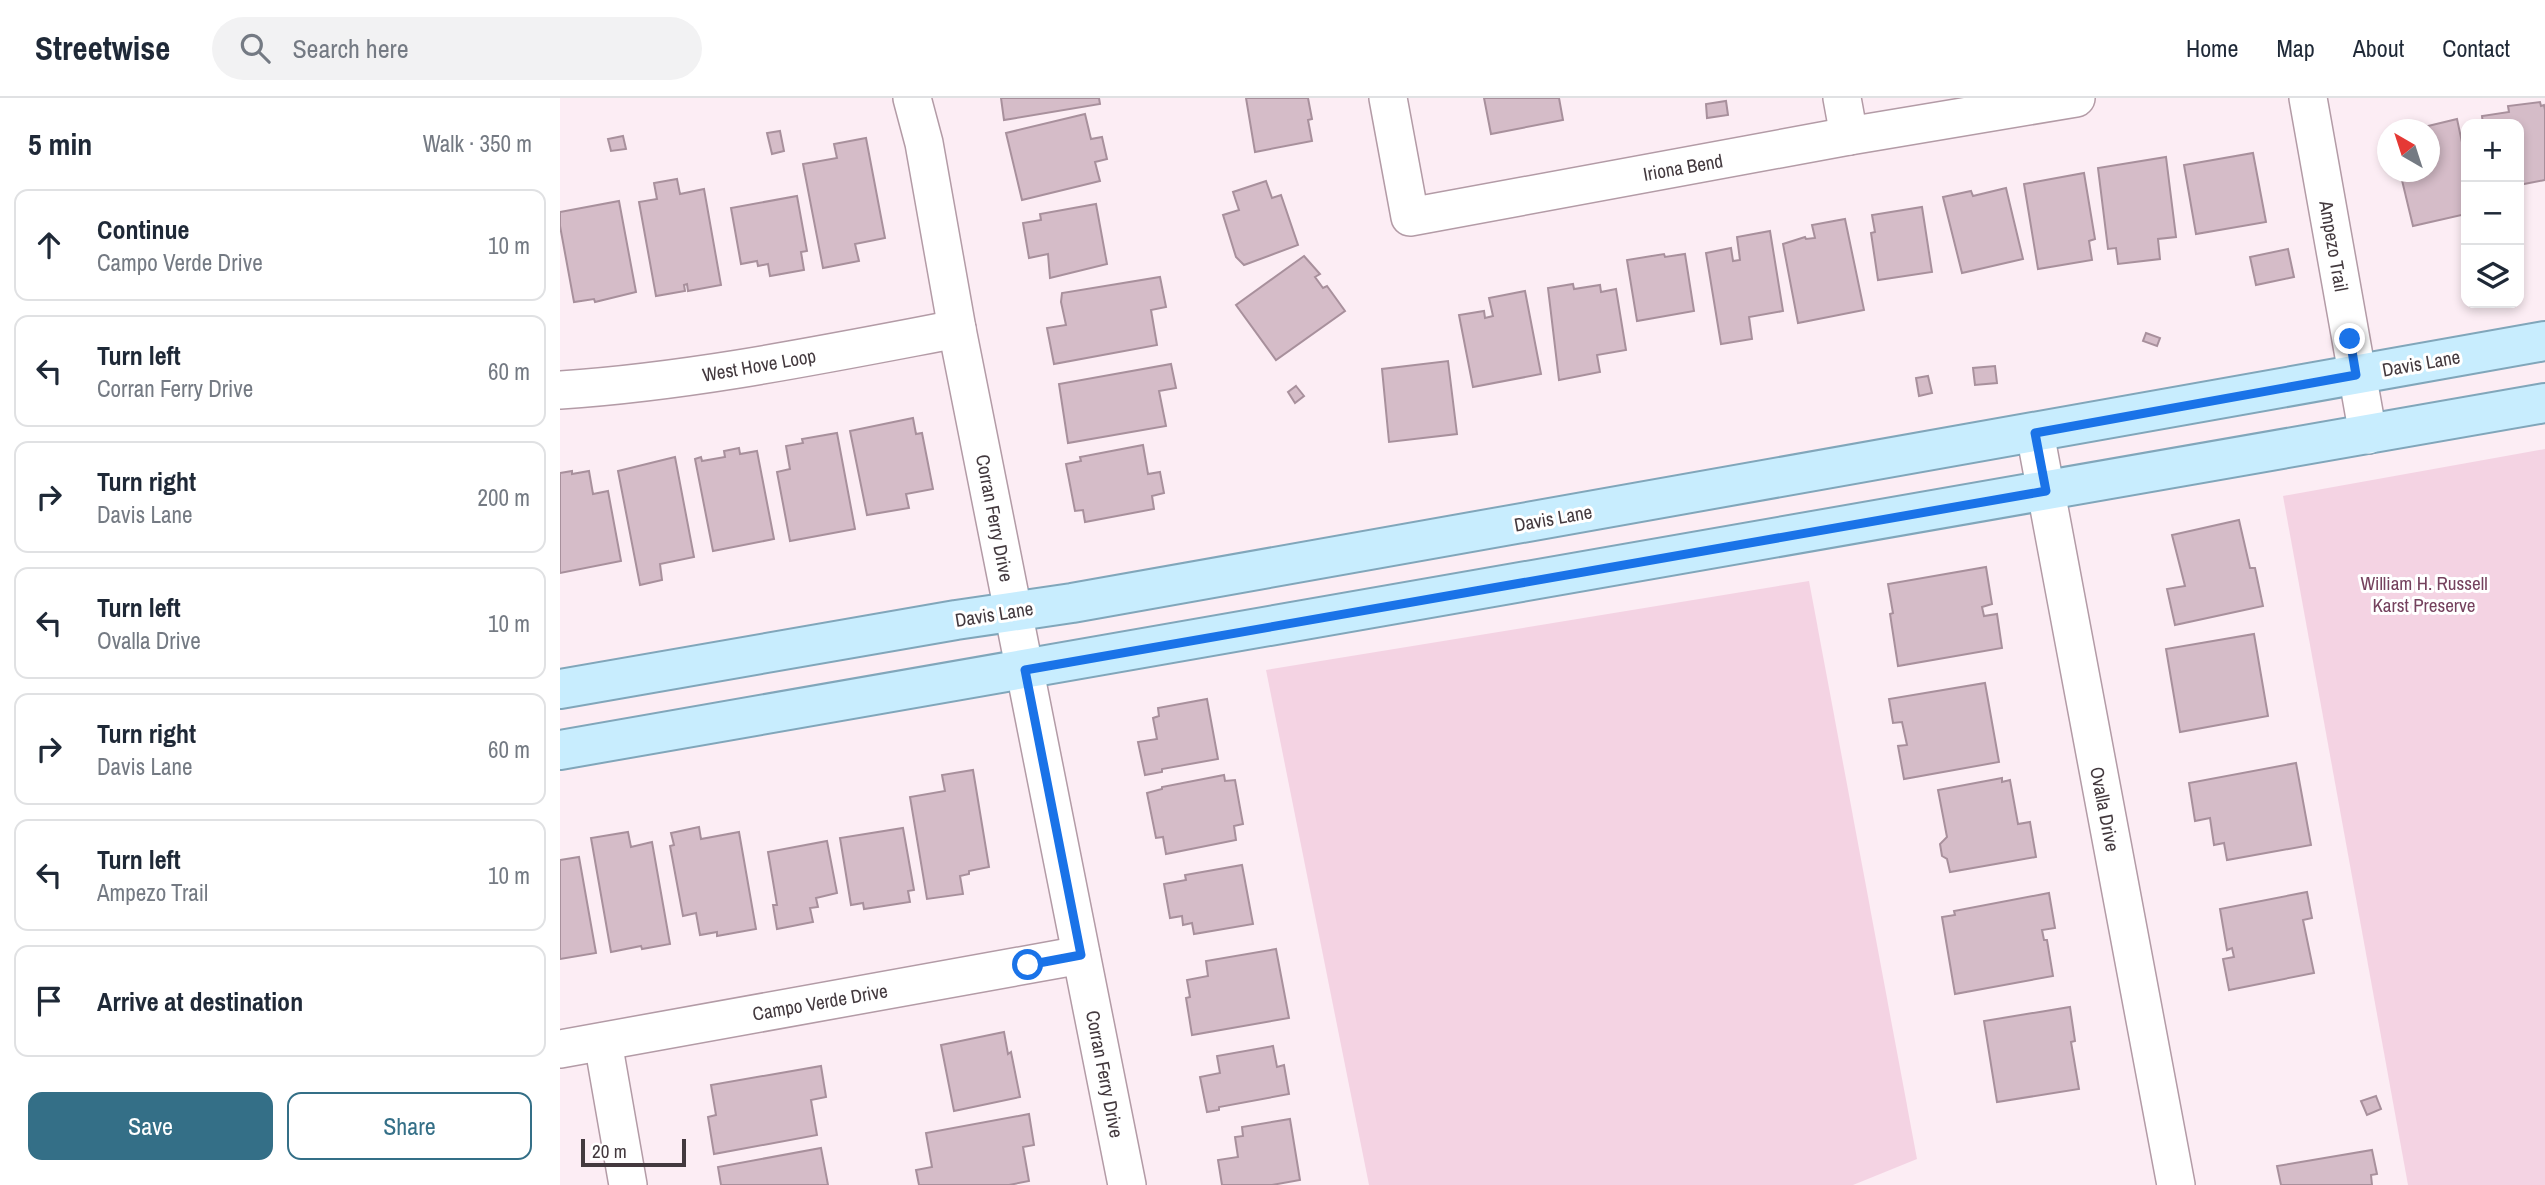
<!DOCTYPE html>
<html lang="en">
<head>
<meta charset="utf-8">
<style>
  body { margin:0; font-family:"Archivo Narrow",sans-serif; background:#f2f2f3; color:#1f2937 }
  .controls { position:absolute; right:21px; top:21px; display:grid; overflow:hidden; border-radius:14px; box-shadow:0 4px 10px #0003 }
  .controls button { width:63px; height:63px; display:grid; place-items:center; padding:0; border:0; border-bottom:2px solid #e0e1e3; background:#fff; color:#1f2937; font:35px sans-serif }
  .compass { position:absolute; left:1817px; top:21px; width:63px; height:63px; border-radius:50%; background:#fff; box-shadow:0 4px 10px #0003; rotate:321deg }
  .scale { position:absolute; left:21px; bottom:18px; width:105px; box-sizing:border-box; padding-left:7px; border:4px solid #43393e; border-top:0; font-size:19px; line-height:24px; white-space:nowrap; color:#43393e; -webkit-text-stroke:5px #fff; paint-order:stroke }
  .stop { position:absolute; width:21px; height:21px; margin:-16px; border:5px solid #1a73e8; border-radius:50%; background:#fff }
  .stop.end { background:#1a73e8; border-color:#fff; box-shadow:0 2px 7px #0008 }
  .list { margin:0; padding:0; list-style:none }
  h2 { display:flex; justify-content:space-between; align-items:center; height:91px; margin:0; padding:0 28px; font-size:30px }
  h2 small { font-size:23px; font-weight:400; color:#747a83 }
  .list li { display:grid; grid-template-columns:46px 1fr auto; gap:21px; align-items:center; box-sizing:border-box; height:112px; margin:0 14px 14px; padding:0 14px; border:2px solid #e0e1e3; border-radius:14px }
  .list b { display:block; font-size:26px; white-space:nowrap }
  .list p { margin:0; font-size:23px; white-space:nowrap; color:#747a83 }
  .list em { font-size:23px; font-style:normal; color:#747a83 }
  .actions { display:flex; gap:14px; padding:21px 28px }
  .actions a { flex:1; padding:16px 0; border:2px solid #346f87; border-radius:14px; text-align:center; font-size:24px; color:#346f87 }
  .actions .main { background:#346f87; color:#fff }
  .icon { flex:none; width:38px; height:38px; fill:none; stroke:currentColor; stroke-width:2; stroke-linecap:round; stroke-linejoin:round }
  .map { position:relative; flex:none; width:1985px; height:1087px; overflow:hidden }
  header { display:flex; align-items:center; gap:42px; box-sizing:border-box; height:98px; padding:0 35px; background:#fff; border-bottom:2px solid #e0e1e3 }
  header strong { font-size:33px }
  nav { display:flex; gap:38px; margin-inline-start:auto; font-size:24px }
  .search { width:490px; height:63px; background:#f2f2f3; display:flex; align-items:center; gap:18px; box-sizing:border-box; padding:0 24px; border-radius:38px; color:#747a83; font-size:26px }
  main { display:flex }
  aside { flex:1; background:#fff }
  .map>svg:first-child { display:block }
  .green { fill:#f4d3e3 }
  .building { fill:#d5bcc8; stroke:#a8909c; stroke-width:2 }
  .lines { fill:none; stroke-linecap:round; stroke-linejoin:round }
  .minor-casing { stroke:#b39ba6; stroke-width:40 }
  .major-casing { stroke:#81a6ba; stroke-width:42 }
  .minor { stroke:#fff; stroke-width:37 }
  .major { stroke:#c8edfe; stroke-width:38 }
  .route { stroke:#1a73e8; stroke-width:9 }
  .labels { text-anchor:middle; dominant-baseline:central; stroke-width:6; stroke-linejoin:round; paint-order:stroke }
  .street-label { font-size:19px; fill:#43393e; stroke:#fff }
  .park-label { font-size:19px; fill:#75425e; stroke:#fff }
</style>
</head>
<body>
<header>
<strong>Streetwise</strong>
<div class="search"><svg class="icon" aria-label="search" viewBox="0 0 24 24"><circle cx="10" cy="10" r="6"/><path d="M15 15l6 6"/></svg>Search here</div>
<nav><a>Home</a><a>Map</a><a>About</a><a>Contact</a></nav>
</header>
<main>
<aside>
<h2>5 min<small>Walk · 350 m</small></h2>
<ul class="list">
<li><svg class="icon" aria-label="ahead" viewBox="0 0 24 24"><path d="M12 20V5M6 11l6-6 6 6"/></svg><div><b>Continue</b><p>Campo Verde Drive</p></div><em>10 m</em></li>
<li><svg class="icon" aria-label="left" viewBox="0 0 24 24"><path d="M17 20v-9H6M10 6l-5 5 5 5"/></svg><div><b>Turn left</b><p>Corran Ferry Drive</p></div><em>60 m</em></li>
<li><svg class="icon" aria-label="right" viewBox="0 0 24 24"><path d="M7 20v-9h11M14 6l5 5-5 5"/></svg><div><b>Turn right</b><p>Davis Lane</p></div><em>200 m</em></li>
<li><svg class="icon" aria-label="left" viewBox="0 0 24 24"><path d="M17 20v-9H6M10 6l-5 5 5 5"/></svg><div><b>Turn left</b><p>Ovalla Drive</p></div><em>10 m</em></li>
<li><svg class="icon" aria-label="right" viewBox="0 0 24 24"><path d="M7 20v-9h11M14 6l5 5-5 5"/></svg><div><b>Turn right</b><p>Davis Lane</p></div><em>60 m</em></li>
<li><svg class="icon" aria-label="left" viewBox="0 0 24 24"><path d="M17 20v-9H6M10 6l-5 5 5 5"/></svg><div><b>Turn left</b><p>Ampezo Trail</p></div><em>10 m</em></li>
<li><svg class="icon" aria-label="arrive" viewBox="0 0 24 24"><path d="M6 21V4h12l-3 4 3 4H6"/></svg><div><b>Arrive at destination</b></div></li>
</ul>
<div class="actions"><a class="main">Save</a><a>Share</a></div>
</aside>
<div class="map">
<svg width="1985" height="1087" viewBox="0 0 1985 1087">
  <rect width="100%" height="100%" fill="#fcedf4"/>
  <g class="green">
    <polygon points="1985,351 1985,1087 1848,1087 1723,398"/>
    <polygon points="1249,483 1357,1061 1293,1087 809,1087 706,572"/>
  </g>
  <g class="building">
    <polygon points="441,0 539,0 540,6 444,22"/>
    <polygon points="686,0 748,0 752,21 748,22 752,43 695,54"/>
    <polygon points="924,0 999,0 1003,22 931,36"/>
    <polygon points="1166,3 1168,17 1147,20 1146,6"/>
    <polygon points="1980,4 1981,8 1984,7 1985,12 1985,82 1959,87 1959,26 1923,26 1922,18 1949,14 1948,8"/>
    <polygon points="525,16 531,41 542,39 547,61 535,64 540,83 462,102 446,35"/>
    <polygon points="1897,21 1906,63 1906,116 1853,128 1840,74 1870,74 1870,48 1872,48 1868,28"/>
    <polygon points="220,33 224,53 212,56 207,35"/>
    <polygon points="63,38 66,51 51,53 48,41"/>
    <polygon points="306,40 325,140 295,146 299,163 263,170 243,66 277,60 274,46"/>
    <polygon points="1693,55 1706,124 1636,136 1624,67"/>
    <polygon points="1606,59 1616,139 1598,141 1600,161 1558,166 1556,150 1548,151 1538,70"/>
    <polygon points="1524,75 1535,141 1529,143 1532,162 1478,171 1464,86"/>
    <polygon points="117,81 120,96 144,91 161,187 128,193 127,186 124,187 125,193 96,198 79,104 97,101 94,85"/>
    <polygon points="706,83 712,100 721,97 738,147 684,167 676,159 663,117 679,112 673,94"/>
    <polygon points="1446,90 1463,161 1402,175 1383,99 1411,93 1413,98"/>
    <polygon points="237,98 247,153 241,154 244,172 210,178 208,166 198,168 197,163 181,166 171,110"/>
    <polygon points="59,103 76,194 35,204 34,201 14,204 0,128 0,114"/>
    <polygon points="536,106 547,166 490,180 488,156 469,160 463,125 481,122 480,116"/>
    <polygon points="1362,109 1372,174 1318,182 1311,135 1315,134 1312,117"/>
    <polygon points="1285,121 1304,212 1238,225 1223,146 1245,139 1246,141 1255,140 1252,127"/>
    <polygon points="1210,133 1223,213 1189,219 1192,241 1161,246 1146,155 1171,150 1173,163 1180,162 1177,139"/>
    <polygon points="1728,151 1734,179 1696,187 1690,159"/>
    <polygon points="1104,156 1105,159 1125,156 1134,213 1077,223 1067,162"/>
    <polygon points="744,158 760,176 755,179 763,190 767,188 785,213 716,262 676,207"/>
    <polygon points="600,179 606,209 591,212 597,247 494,266 487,230 506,227 501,204 502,195"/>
    <polygon points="1013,186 1014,191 1040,187 1041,194 1056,191 1066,252 1037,257 1040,274 999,282 988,190"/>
    <polygon points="965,193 981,276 913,289 899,217 924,213 925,220 933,218 929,200"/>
    <polygon points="1586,235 1600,240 1597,248 1583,243"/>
    <polygon points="888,263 897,336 829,344 822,271"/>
    <polygon points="611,266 616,290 599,293 606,328 508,345 499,286"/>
    <polygon points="1435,268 1437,285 1415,287 1413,270"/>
    <polygon points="1368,278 1372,295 1359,298 1356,280"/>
    <polygon points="736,288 744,298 735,305 728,294"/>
    <polygon points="353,320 356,336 362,335 373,391 346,396 349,410 307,417 290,333"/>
    <polygon points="277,335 295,431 230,443 217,374 230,371 226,348 243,345 242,341"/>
    <polygon points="583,347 588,376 600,374 604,395 592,398 594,411 525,424 523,412 515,413 506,366 521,363 520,359"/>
    <polygon points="179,350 180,356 197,353 214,441 153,453 135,361 141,359 142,363 165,359 164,353"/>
    <polygon points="115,359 134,459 100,466 102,482 80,487 58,373"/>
    <polygon points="12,373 12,376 29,373 33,396 48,393 61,463 0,475 0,375"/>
    <polygon points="1679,422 1690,470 1695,470 1703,508 1615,527 1607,491 1625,488 1612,437"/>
    <polygon points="1426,469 1432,506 1422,509 1424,518 1437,516 1442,550 1338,568 1330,516 1333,515 1328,486"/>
    <polygon points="1694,536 1708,618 1620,634 1606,551"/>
    <polygon points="1425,585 1439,664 1344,681 1338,648 1347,647 1342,624 1333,625 1329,601"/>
    <polygon points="647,601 658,661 602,671 602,674 585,677 578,644 597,641 593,620 599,618 598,610"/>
    <polygon points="1736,665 1751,747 1667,762 1664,745 1654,747 1650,720 1635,723 1629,685"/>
    <polygon points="413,672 429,769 409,773 409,776 400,778 403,796 367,801 350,699 385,693 382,677"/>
    <polygon points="664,677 665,683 675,682 683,726 674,728 676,742 606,756 603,739 596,740 587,695 602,691 602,689"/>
    <polygon points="1442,680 1442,684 1450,682 1458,726 1470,724 1476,759 1390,774 1387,761 1382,758 1380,746 1387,739 1378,692"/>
    <polygon points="139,729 141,741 179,734 196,831 157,838 157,834 140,837 136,815 123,818 110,748 114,747 111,735"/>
    <polygon points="343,730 354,792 348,793 350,804 304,811 303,805 291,807 280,740"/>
    <polygon points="68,734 71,749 92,744 110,846 82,851 81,848 51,854 31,740"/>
    <polygon points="267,743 277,795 256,800 258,809 250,810 253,824 217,831 213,807 217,807 208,754"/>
    <polygon points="19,759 36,855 0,861 0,762"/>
    <polygon points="682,767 693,826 634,836 632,825 623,827 622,818 610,820 604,786 626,782 625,777"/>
    <polygon points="1747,794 1752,820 1743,822 1754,875 1669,892 1663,861 1674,859 1672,850 1667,852 1660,811"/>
    <polygon points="1489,795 1495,830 1482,832 1484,842 1487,842 1493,878 1395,896 1382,819 1395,817 1394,813"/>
    <polygon points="716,851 729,920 632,937 626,900 630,899 627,882 648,878 646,863"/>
    <polygon points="1510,909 1515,943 1511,944 1519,991 1437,1004 1424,923"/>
    <polygon points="444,934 448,956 451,954 460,999 394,1013 381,947"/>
    <polygon points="713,948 717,969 724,967 729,996 659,1009 659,1012 647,1014 640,979 660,975 657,958"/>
    <polygon points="261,968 266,999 251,1002 257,1037 154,1056 148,1019 156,1017 151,987"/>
    <polygon points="1816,998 1821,1011 1807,1017 1801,1003"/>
    <polygon points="469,1016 474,1047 463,1049 469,1083 449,1087 359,1087 356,1072 372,1069 366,1035"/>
    <polygon points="730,1021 740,1082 712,1087 662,1087 658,1062 678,1059 675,1039 683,1038 682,1029"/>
    <polygon points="261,1050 268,1087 161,1087 158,1069"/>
    <polygon points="1812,1052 1817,1076 1811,1077 1812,1087 1721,1087 1717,1068"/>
  </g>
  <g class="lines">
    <defs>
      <g id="minor">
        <polyline points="352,0 364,45 397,231 567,1087"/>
        <polyline points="828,0 850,119 1289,38 1516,0"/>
        <polyline points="1282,0 1289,38"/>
        <polyline points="1748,0 1808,337"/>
        <path d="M 0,292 C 134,283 265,256 397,231"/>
        <polyline points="1475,335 1616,1087"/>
        <polyline points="43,944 68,1087"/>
        <polyline points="0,951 521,857"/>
      </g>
      <g id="major">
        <polyline points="0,591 396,522 512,505 1985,243"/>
        <polyline points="0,652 1985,305"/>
      </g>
    </defs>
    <use href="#minor" class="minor-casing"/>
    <use href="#major" class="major-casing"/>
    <use href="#minor" class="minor"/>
    <use href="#major" class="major"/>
  </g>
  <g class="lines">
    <polyline class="route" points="468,867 521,857 465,572 1486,393 1475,335 1796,277 1790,241"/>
  </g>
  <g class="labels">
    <g class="street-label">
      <text transform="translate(1123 69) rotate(-10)">Iriona Bend</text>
      <text transform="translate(1774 148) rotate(80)">Ampezo Trail</text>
      <text transform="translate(1861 265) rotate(-10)">Davis Lane</text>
      <text transform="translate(199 267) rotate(-10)">West Hove Loop</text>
      <text transform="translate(435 420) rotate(79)">Corran Ferry Drive</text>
      <text transform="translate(993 420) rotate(-10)">Davis Lane</text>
      <text transform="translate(434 516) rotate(-9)">Davis Lane</text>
      <text transform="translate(1545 711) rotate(79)">Ovalla Drive</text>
      <text transform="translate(260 904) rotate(-10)">Campo Verde Drive</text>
      <text transform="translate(545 976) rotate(79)">Corran Ferry Drive</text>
    </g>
    <g class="park-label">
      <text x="1864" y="485">William H. Russell<tspan x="1864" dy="22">Karst Preserve</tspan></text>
    </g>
  </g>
</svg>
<div class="controls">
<button>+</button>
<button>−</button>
<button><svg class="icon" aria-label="layers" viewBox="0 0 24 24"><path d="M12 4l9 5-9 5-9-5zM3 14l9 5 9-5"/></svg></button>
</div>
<svg class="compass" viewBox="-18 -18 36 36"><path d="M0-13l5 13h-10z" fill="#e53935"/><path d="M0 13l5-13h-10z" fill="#747a83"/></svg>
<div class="scale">20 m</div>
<div class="stop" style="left:468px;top:867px"></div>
<div class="stop end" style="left:1790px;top:241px"></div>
</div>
</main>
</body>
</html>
